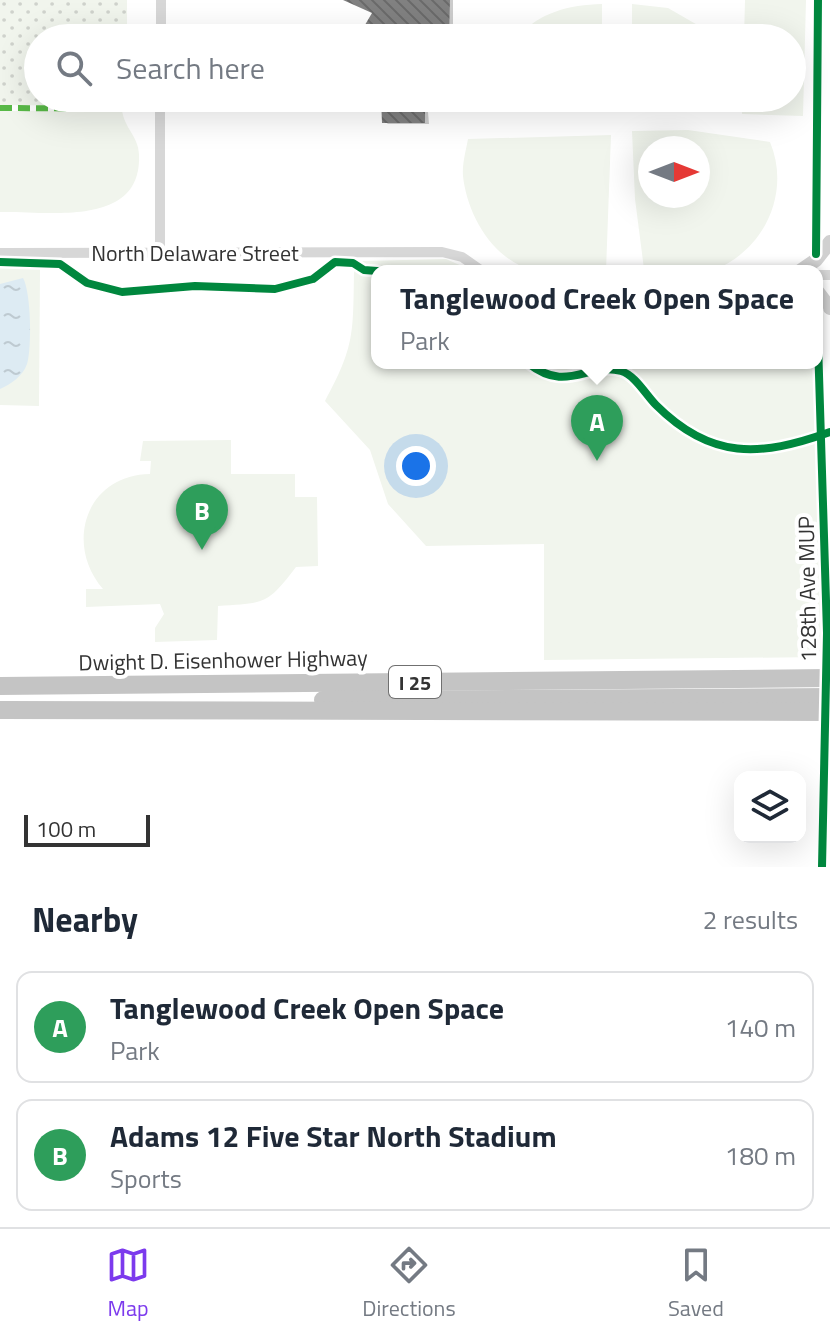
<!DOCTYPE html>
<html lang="en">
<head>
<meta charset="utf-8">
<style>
  body { margin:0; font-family:"Titillium Web",sans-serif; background:#f6f6f7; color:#1f2937 }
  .controls { position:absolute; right:24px; bottom:24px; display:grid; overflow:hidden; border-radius:16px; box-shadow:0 8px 32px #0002 }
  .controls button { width:72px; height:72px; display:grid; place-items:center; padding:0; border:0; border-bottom:2px solid #e0e1e3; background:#fff; color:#1f2937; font:40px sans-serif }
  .compass { position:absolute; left:638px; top:136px; width:72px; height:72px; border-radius:50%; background:#fff; box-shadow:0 8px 32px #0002; rotate:90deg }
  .scale { position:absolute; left:24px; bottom:20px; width:126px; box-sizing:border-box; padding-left:8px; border:4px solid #333; border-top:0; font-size:22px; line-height:28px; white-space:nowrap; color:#333; -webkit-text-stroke:6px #fff; paint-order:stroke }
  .you { position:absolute; left:416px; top:466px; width:28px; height:28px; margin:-20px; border:6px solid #fff; border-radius:50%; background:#1a73e8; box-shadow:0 0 0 12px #1a73e833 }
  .badge { display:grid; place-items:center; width:52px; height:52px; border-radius:50%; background:#7c3aed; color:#fff; font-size:26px; font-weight:700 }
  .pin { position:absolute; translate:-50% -66px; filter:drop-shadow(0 2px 4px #0008) }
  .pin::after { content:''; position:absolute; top:42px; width:28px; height:24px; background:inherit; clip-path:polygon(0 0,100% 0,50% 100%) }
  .popup { position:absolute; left:371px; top:265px; width:452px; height:104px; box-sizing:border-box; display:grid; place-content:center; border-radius:16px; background:#fff; filter:drop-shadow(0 2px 6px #0005); font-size:26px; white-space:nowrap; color:#747a83 }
  .popup b { font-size:30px; color:#1f2937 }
  .popup::after { content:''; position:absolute; left:50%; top:100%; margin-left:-16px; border:16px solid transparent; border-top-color:#fff }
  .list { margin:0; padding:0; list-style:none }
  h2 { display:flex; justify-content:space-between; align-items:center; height:104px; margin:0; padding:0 32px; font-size:34px }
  h2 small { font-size:26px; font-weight:400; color:#747a83 }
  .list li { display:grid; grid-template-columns:52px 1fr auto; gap:24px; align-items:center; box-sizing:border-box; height:112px; margin:0 16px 16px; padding:0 16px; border:2px solid #e0e1e3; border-radius:16px }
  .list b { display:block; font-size:30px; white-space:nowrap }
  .list p { margin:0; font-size:26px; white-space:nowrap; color:#747a83 }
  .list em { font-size:26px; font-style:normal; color:#747a83 }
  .icon { flex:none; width:44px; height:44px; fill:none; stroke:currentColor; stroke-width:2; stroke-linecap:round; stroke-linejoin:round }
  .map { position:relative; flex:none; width:830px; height:867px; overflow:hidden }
  .search { position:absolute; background:#fff; box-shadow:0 8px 32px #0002; left:24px; right:24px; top:24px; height:88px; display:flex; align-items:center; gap:20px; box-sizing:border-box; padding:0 28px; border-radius:44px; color:#747a83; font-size:30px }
  .sheet { height:360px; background:#fff }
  nav { display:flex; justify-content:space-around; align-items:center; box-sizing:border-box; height:112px; border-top:2px solid #e0e1e3; background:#fff; font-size:22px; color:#747a83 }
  nav a { display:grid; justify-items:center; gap:4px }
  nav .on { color:#7c3aed }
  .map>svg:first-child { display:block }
  .grass { fill:url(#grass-dots) }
  .park { fill:#f1f5ed; fill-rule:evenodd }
  .water { fill:url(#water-ripples) }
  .shadow { fill:#0003 }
  .building { fill:url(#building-back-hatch) }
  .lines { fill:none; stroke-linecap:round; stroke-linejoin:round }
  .minor { stroke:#d7d7d7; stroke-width:10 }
  .secondary { stroke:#d0d0d0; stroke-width:14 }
  .motorway { stroke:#c4c4c4; stroke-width:18 }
  .quiet { stroke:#58b947; stroke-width:6; stroke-dasharray:12 6; stroke-linecap:butt }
  .cycleway-casing { stroke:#fff; stroke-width:13 }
  .cycleway { stroke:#00873e; stroke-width:8 }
  .labels { text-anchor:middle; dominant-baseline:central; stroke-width:8; stroke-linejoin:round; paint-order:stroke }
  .shield { fill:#fff; stroke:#707070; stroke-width:2 }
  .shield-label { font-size:20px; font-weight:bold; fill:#333 }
  .street-label { font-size:22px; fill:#333; stroke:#fff }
</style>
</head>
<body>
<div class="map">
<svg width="830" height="867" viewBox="0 0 830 867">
  <defs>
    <pattern id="grass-dots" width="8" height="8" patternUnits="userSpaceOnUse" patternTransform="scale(2)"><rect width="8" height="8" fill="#f1f5ed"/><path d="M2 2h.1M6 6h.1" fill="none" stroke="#cfd2cc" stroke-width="1.8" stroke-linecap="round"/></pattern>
    <pattern id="water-ripples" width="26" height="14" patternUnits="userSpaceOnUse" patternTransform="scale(2)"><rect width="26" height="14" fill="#ddebf3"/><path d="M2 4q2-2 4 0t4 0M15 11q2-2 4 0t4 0" fill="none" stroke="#becad1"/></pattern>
    <pattern id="building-back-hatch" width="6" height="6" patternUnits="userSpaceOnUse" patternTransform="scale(2)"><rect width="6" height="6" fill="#818181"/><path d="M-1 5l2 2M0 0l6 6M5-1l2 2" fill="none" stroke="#6a6a6a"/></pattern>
  </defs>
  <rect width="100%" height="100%" fill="#fff"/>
  <polygon class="grass" points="0,0 127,0 127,38 38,38 38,98 126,98 126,106 0,105"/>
  <g class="park">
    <polygon points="745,0 806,0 803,116 742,114 742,98 792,98 792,38 744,38"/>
    <path d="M 602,4 L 602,38 L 517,38 C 539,12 569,5 602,4 Z"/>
    <polygon points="632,4 668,8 720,38 632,38"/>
    <rect x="494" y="98" width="108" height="13"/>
    <polygon points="631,98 736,98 736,106 631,107"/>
    <path d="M 122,110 C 124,128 139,137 139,155 C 142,228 49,211 0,212 L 0,111 Z"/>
    <path d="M 688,130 L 770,142 C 791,192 765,250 714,270 C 698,276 669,271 652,271 L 644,269 L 635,199 L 632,131 ZM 650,148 L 698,148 L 698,196 L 650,196 Z"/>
    <path d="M 611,135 L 606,271 C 584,271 553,277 532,270 C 492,259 467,214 463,176 C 462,164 466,150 468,139 Z"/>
    <path d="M 446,259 L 473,271 L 377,271 L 377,363 L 817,363 L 817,300 L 824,316 L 820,471 L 821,657 L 544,660 L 544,544 L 426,546 L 388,504 L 370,450 L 325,401 C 355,346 353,333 354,271 L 363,261 Z"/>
    <polygon points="0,263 34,264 40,269 39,406 0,405"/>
    <path d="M 231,440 L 231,474 L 295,474 L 295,497 L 317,497 L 318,566 L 296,567 C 267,605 265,603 218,606 L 217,640 L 155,642 L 155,628 L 164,614 L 160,604 L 86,607 L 86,589 L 103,589 C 64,544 86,475 150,474 L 151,461 L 140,461 L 143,441 Z"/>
  </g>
  <path class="water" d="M 23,278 C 31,292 32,347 27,364 C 23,376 11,384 0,389 L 0,284 Z"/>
  <g class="shadow">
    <polygon points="354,0 453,0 453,38 376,38 374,13"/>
    <polygon points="378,98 437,98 434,112 428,112 429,124 388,124 384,121 383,106"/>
  </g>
  <g class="building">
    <polygon points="343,0 450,0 449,38 368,38 362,30 372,13"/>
    <polygon points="381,98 430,98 430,111 425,111 425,123 382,123"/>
  </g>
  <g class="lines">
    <g class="minor">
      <polyline points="161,38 161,0"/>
      <polyline points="0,253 442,252 462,257 482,271"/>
      <polyline points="160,253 160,98"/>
      <polyline points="817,275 830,275"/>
    </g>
    <g class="secondary">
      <polyline points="800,271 816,260 830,242"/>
      <polyline points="817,291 830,308"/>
    </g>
    <g class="motorway">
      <polyline points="0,686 830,678"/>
      <polyline points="323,700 830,697"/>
      <polyline points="0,710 830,712"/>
    </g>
    <polyline class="quiet" points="0,108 153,109"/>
    <defs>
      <g id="cycleway">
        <polyline points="816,254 818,0"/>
        <polyline points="0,262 60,264 87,283 122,292 195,286 275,289 313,279 335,262 353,263 364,270 377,271"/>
        <polyline points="817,310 827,633 822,867"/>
        <path d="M 528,363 C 567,394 587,362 621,371 C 635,375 646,395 656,405 C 711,460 760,457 830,432"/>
      </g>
    </defs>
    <use href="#cycleway" class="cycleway-casing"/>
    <use href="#cycleway" class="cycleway"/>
  </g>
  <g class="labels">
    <rect class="shield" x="389" y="666" width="52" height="32" rx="6"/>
    <g class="shield-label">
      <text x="415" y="682">I 25</text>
    </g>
    <g class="street-label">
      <text x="195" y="253">North Delaware Street</text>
      <text transform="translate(807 589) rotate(-91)">128th Ave MUP</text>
      <text transform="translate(223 660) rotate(-1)">Dwight D. Eisenhower Highway</text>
    </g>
  </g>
</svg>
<div class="controls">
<button><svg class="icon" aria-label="layers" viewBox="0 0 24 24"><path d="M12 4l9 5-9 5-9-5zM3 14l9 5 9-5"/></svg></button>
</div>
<svg class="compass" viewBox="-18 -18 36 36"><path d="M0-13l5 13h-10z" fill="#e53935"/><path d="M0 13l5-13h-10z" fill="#747a83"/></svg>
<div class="scale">100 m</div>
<div class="you"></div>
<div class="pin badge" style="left:597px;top:461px;background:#2e9e5b">A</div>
<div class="popup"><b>Tanglewood Creek Open Space</b>Park</div>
<div class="pin badge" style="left:202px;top:550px;background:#2e9e5b">B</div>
<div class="search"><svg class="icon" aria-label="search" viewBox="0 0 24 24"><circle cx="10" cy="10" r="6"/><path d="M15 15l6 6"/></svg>Search here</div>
</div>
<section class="sheet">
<h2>Nearby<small>2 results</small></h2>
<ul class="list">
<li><span class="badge" style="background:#2e9e5b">A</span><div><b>Tanglewood Creek Open Space</b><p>Park</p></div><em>140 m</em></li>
<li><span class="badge" style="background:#2e9e5b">B</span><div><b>Adams 12 Five Star North Stadium</b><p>Sports</p></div><em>180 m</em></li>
</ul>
</section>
<nav>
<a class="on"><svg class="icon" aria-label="map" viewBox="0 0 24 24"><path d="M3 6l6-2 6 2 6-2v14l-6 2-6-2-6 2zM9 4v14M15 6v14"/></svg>Map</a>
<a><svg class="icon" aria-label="directions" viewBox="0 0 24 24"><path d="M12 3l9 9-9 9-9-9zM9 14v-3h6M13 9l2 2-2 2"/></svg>Directions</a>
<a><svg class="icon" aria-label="saved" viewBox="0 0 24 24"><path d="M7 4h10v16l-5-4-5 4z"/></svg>Saved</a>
</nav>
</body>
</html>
